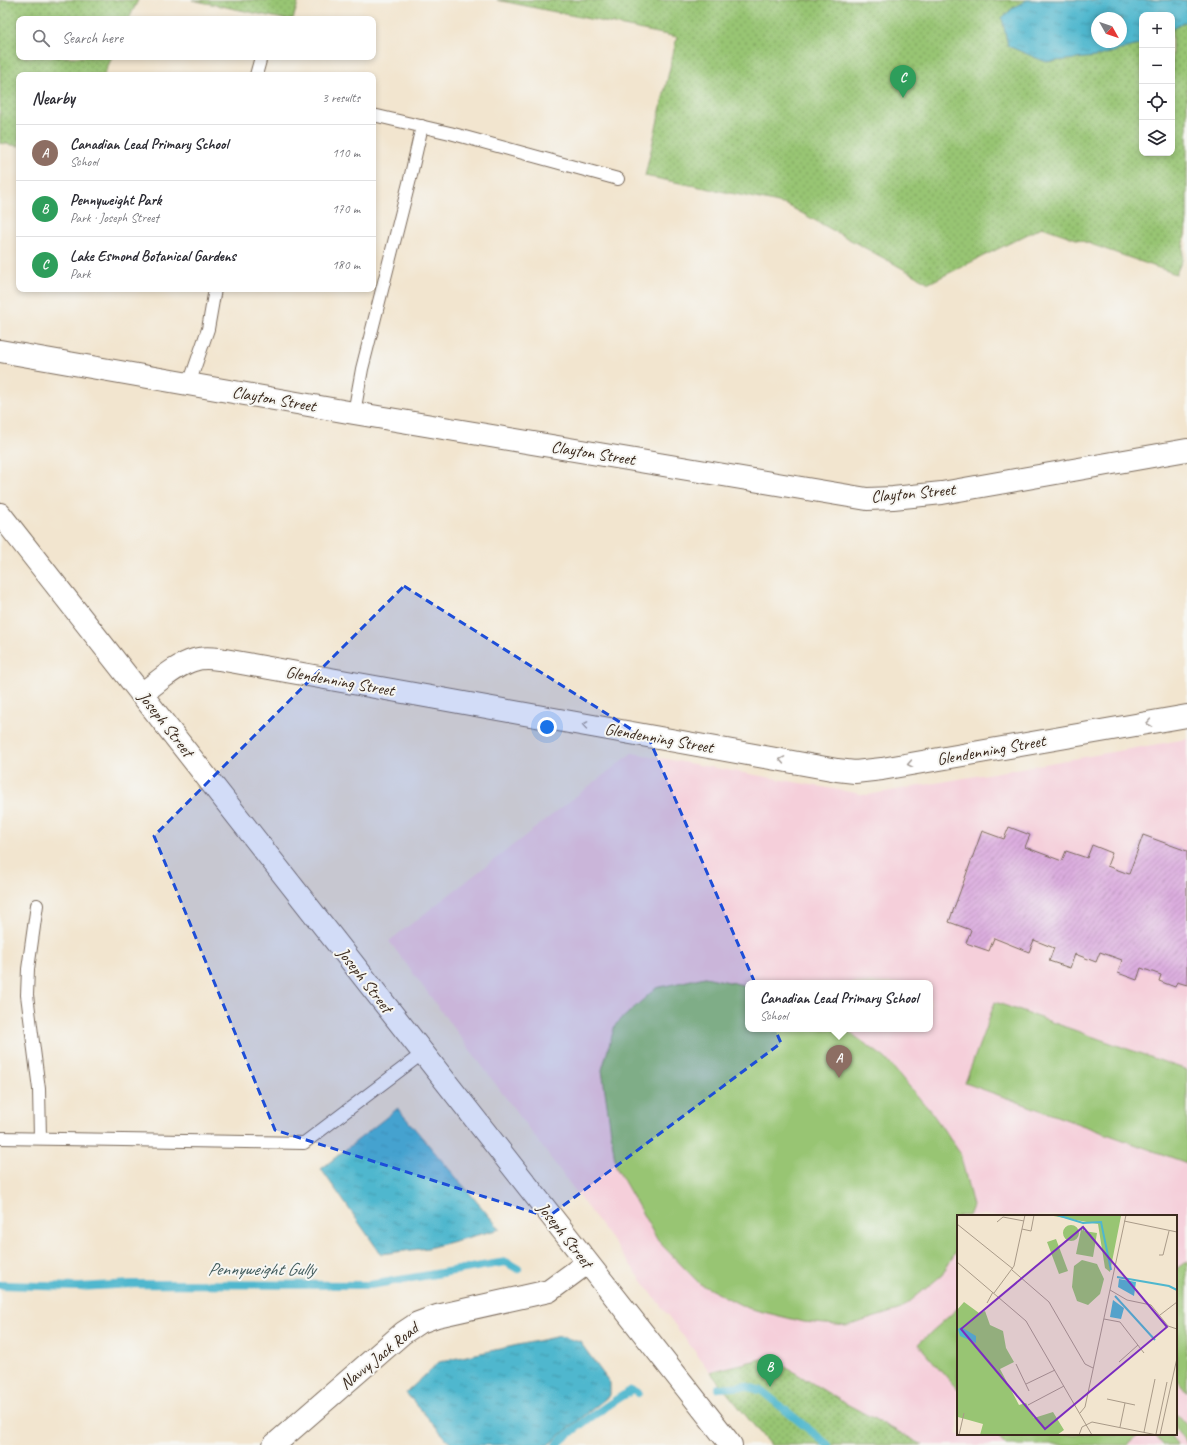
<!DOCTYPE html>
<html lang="en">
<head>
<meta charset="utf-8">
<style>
  body { margin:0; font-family:Caveat,sans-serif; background:#f2f2f3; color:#2b2b33 }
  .controls { position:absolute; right:12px; top:12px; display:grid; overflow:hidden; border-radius:8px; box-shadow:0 2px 6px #0003 }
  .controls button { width:36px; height:36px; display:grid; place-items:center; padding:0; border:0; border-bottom:1px solid #e1e1e2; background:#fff; color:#2b2b33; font:20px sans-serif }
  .compass { position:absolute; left:1091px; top:12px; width:36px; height:36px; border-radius:50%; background:#fff; box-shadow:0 2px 6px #0003; rotate:130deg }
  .you { position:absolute; left:547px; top:727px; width:14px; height:14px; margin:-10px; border:3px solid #fff; border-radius:50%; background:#1a73e8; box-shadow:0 0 0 6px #1a73e833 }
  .badge { display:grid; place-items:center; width:26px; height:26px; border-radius:50%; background:#c8321e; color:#fff; font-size:13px; font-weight:700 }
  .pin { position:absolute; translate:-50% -33px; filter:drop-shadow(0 1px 2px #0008) }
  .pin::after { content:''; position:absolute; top:21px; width:14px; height:12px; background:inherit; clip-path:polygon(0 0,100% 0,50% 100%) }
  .popup { position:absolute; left:745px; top:980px; width:188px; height:52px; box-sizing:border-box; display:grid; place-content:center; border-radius:8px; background:#fff; filter:drop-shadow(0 1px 3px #0005); font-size:13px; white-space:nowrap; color:#7c7c81 }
  .popup b { font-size:15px; color:#2b2b33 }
  .popup::after { content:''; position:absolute; left:50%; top:100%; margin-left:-8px; border:8px solid transparent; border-top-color:#fff }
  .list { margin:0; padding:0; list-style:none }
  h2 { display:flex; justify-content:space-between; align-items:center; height:52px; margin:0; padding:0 16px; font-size:17px }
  h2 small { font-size:13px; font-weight:400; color:#7c7c81 }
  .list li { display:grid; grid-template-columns:26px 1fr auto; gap:12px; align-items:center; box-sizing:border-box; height:56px; padding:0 16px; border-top:1px solid #e1e1e2 }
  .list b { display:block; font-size:15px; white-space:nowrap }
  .list p { margin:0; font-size:13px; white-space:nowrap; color:#7c7c81 }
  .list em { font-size:13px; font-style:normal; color:#7c7c81 }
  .icon { flex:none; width:22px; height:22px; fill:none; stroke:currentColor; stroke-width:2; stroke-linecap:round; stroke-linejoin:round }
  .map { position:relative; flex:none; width:1187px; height:1445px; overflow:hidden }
  .search { position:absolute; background:#fff; box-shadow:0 2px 6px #0003; left:16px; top:16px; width:360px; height:44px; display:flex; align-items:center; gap:10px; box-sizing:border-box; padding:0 14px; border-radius:8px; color:#7c7c81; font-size:15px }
  .panel { position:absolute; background:#fff; box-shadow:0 2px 6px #0003; left:16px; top:72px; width:360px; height:220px; border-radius:8px }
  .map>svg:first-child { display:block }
  .built { fill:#f5cfda; fill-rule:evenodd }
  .grass { fill:url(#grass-dots); stroke:#6a7848; fill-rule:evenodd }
  .garden { fill:#98c573; stroke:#6a7848 }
  .water { fill:url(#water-ripples); stroke:#457076; fill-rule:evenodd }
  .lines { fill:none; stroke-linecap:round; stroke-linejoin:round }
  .stream { stroke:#4fb7ce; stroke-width:8 }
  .building { fill:url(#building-hatch) }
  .service-casing { stroke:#7b6b5c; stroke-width:14 }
  .minor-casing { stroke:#7b6b5c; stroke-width:24 }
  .service { stroke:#fff; stroke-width:12 }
  .minor { stroke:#fff; stroke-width:22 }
  .oneway { stroke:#a79f9a }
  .marked { fill:#1d4ed8; fill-opacity:0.2; stroke:#1d4ed8; stroke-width:3; stroke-dasharray:8 5; stroke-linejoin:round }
  .labels { text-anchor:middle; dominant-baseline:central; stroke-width:4; stroke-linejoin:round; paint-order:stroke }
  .street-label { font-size:17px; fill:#3b2a1e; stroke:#f6f6f2 }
  .water-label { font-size:18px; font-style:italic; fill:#425b5c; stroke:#f6f6f2 }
  .inset-river { fill:none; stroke:#4fb7ce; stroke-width:2 }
  .inset-road { fill:none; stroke:#a99a88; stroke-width:1 }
  .view { fill:#7b2cbf; fill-opacity:0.15; stroke:#7b2cbf; stroke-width:2 }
  .inset-edge { fill:none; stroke:#3b2a1e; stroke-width:2 }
</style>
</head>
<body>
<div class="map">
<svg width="1187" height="1445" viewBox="0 0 1187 1445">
  <defs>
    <pattern id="grass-dots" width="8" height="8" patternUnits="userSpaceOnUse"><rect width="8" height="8" fill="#98c573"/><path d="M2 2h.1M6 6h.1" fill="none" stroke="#7da05e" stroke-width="1.8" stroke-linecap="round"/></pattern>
    <pattern id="water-ripples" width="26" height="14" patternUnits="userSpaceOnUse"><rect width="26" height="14" fill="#4fb7ce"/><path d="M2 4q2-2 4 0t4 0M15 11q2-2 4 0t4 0" fill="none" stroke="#4395a7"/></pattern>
    <pattern id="building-hatch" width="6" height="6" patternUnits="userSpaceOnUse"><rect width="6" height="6" fill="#dcaddf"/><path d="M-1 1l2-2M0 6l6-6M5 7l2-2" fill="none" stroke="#b48db4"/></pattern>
  </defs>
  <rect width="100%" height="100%" fill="#f6f6f2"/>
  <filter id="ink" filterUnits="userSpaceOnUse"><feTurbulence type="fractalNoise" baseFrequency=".025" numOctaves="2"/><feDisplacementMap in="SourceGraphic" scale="8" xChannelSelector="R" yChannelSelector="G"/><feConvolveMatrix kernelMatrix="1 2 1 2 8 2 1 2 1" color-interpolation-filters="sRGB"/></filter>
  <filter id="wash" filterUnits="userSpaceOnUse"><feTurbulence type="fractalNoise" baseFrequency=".012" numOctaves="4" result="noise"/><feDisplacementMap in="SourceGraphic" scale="16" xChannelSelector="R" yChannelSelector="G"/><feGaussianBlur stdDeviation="0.9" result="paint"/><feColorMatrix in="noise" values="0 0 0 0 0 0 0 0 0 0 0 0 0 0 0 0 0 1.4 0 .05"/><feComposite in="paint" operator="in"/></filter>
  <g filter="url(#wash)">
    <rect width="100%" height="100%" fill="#f2e5cf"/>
    <path class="built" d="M 1187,739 L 1187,1445 L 923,1445 L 843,1402 L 769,1357 L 710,1372 L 389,941 L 632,753 L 867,795 ZM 748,983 L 930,983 L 930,1029 L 748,1029 ZM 958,1216 L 1176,1216 L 1176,1434 L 958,1434 Z"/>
    <g class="grass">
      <polygon points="0,0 138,0 129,19 19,19 19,57 112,57 104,75 19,75 19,146 0,143"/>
      <polygon points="192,0 299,0 293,19 283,19"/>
      <path d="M 497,0 L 1187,0 L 1187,219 L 1182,260 L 1176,274 L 1042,227 L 929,283 L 787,205 L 765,200 L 645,176 L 677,37 ZM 1142,15 L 1172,15 L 1172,153 L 1142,153 ZM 1097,18 L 1121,18 L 1121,42 L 1097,42 Z"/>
      <polygon points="769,1357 843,1402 923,1445 770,1445 710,1372"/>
    </g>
    <g class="garden">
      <polygon points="705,977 748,986 748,1029 845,1029 885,1058 932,1113 960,1153 973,1206 969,1216 958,1216 958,1248 942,1275 901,1309 847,1326 804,1322 747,1308 700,1284 658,1241 616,1167 602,1070 615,1025 656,988"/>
      <polygon points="995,1002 1187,1070 1187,1163 965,1083"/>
      <polygon points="1187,1261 1187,1392 1176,1378 1176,1269"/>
      <polygon points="958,1308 958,1390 918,1344"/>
      <polygon points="1176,1413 1187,1426 1187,1443 1176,1430"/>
      <polygon points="996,1434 1140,1434 1127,1445 1006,1445"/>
      <polygon points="1154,1434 1169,1434 1178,1445 1163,1445"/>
    </g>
    <g class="water">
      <path d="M 1027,0 L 1187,0 L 1187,21 L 1172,29 L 1172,15 L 1142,15 L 1142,44 L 1095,57 L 1046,62 L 1008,46 L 1002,18 L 1014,7 ZM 1097,18 L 1121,18 L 1121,42 L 1097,42 Z"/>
      <polygon points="398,1108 398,1109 500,1229 428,1248 381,1254 321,1169"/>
      <polygon points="560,1336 580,1342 610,1383 610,1395 548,1445 452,1445 406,1393 439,1362"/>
    </g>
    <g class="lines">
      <g class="stream">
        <polyline points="0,1285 79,1287 133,1284 370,1285 506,1262 518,1269"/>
        <polyline points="719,1388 745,1386 762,1391 828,1445"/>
        <path d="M 556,1445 C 579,1424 606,1406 632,1390 L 638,1393"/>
      </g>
    </g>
    <g id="blocks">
      <polygon class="building" points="1009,827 1030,835 1025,847 1062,861 1066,851 1087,858 1092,845 1112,853 1107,866 1129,874 1143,835 1187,851 1187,985 1177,982 1175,987 1159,981 1161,975 1141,968 1137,980 1118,973 1122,960 1100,952 1096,962 1075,954 1070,968 1049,961 1054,948 1034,940 1029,952 994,938 989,951 966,943 971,930 949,922 982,831 1004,839"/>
    </g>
  </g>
  <g filter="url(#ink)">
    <use href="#blocks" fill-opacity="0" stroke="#7b6b5c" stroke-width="1"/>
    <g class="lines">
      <defs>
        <g id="service">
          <polyline points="256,75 261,57"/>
          <polyline points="373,115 450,133 618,179"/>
          <polyline points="189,384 208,329 215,289"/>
          <polyline points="354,413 362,369 410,179 422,126"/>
          <polyline points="37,905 28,969 27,995 39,1089 40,1138"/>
          <polyline points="0,1138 304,1143 423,1053"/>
        </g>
        <g id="minor">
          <polyline points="0,351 354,413 867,499 893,498 942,493 1187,450"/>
          <polyline points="0,514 731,1445"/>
          <path d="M 141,694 C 157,683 176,665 194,660 C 202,657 211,658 219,659 L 837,770 L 855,772 L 882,769 L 1187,716"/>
          <polyline points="274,1445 403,1333 418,1323 437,1316 549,1291 587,1263"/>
        </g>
      </defs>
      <use href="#service" class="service-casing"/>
      <use href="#minor" class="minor-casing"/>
      <use href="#service" class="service"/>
      <use href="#minor" class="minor"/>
    </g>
    <defs><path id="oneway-chevron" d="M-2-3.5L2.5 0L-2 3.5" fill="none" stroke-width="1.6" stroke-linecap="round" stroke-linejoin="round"/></defs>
    <g class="oneway">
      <use href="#oneway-chevron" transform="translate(1149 723) rotate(170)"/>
      <use href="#oneway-chevron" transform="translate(585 725) rotate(-170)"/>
      <use href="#oneway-chevron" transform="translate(782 760) rotate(-170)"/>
      <use href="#oneway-chevron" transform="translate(910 764) rotate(170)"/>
    </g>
  </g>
  <path class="marked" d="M 404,586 L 650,741 L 781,1043 L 548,1217 L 275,1130 L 154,836 Z"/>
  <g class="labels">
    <g class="street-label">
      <text transform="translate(274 399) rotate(10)">Clayton Street</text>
      <text transform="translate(593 453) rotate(9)">Clayton Street</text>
      <text transform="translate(913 493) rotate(-5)">Clayton Street</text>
      <text transform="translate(340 681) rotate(10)">Glendenning Street</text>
      <text transform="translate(166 724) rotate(52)">Joseph Street</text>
      <text transform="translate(659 738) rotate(10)">Glendenning Street</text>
      <text transform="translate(991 750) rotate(-10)">Glendenning Street</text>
      <text transform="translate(365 980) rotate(52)">Joseph Street</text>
      <text transform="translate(565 1235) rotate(52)">Joseph Street</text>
      <text transform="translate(379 1356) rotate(-39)">Navvy Jack Road</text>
    </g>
    <g class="water-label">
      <text x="261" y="1269">Pennyweight Gully</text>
    </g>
  </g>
  <g transform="translate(957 1215)">
    <rect width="220" height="220" fill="#f2e5cf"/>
    <path d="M 91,0 L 164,1 L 153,57 L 148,53 L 141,9 ZM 7,87 L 22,98 L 28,96 L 33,110 L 46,116 L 49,133 L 57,147 L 43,154 L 62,190 L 69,188 L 77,203 L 96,197 L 107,215 L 100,220 L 23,220 L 26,209 L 1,202 L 0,95 Z" fill="#98c573"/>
    <path d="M 125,10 L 125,16 L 127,11 L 127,16 L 140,18 L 136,42 L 119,39 ZM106 18a8 8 0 1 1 16 0a8 8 0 1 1-16 0ZM 99,24 L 111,56 L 102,59 L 90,27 ZM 125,45 L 140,49 L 147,64 L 143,79 L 131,90 L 120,86 L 115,72 L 117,51 Z" fill="#98c573"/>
    <path d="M 162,64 L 179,67 L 177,81 L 161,72 ZM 156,85 L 167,93 L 164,104 L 153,102 ZM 4,112 L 19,121 L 19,128 L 3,121 L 1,114 Z" fill="#4fb7ce"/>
    <path class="inset-river" d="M 100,0 L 126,8 L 144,7 L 154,55M 160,62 L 212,71 L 220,75M 158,81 L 198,125"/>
    <path class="inset-road" d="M 167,6 L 220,17M 40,7 L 46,2 L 67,6M 0,9 L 56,54M 65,14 L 74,16 L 77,0M 202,40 L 206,40 L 212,16M 0,47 L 69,106 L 135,220M 55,55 L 92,87 L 128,149 L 136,153M 153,75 L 170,85 L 194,90 L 211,111 L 220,114M 37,78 L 57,51 L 68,0M 30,88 L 36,77M 203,100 L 220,87M 147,104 L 163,107 L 187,138M 162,147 L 181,130M 59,149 L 72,176M 69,169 L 98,155M 150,184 L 178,190M 71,190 L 107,171M 123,198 L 128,192 L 169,0M 163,212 L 168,188M 187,217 L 198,164M 199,219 L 210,167M 2,220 L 7,198M 122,220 L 125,212 L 135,207 L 200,220M 203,220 L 220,143"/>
    <path class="view" d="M 126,12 L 210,112 L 88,214 L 4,114 Z"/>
    <rect width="220" height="220" class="inset-edge"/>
  </g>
</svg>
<div class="controls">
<button>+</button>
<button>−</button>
<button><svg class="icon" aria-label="locate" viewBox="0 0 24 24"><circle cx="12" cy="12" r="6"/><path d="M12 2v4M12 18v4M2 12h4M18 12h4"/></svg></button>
<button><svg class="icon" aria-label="layers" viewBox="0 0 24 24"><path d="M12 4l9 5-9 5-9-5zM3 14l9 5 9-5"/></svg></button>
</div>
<svg class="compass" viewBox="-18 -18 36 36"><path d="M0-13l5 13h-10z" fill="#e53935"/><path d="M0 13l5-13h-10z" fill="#7c7c81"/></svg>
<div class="you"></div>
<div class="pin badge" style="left:839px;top:1078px;background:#8d6e63">A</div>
<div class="popup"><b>Canadian Lead Primary School</b>School</div>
<div class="pin badge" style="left:770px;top:1387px;background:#2e9e5b">B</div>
<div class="pin badge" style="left:903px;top:98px;background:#2e9e5b">C</div>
<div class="search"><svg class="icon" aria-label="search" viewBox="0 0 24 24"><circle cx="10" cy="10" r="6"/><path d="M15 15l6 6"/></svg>Search here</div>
<section class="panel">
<h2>Nearby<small>3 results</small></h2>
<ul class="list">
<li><span class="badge" style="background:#8d6e63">A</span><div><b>Canadian Lead Primary School</b><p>School</p></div><em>110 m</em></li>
<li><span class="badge" style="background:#2e9e5b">B</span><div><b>Pennyweight Park</b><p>Park · Joseph Street</p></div><em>170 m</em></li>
<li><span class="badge" style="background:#2e9e5b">C</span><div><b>Lake Esmond Botanical Gardens</b><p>Park</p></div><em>180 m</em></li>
</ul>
</section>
</div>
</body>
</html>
